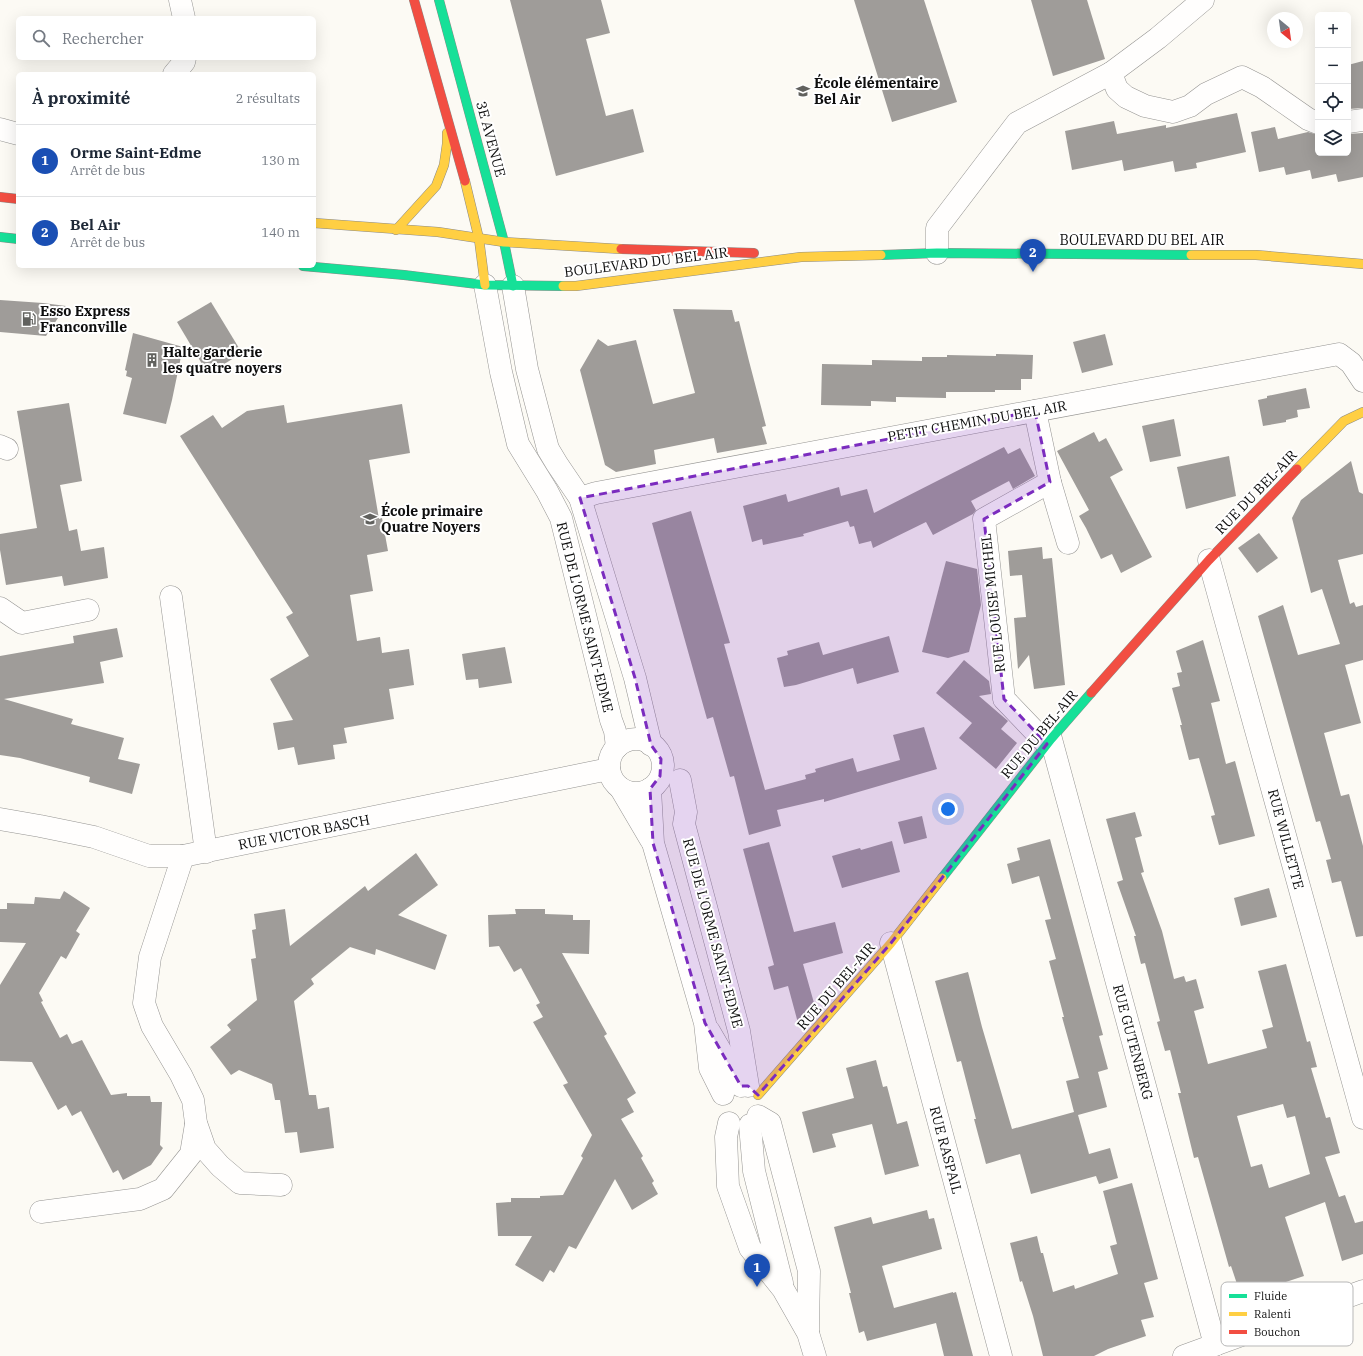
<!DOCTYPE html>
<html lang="fr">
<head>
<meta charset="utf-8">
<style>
  body { margin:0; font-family:"IBM Plex Serif",serif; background:#f2f2f3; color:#1f2937 }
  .controls { position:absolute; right:12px; top:12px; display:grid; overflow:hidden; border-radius:6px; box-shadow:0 4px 16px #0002 }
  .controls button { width:36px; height:36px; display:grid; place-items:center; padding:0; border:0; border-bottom:1px solid #e0e1e3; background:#fff; color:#1f2937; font:20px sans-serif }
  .compass { position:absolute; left:1267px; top:12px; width:36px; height:36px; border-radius:50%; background:#fff; box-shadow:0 4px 16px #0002; rotate:151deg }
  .you { position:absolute; left:948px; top:809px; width:14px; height:14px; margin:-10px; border:3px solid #fff; border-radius:50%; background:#1a73e8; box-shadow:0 0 0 6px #1a73e833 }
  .badge { display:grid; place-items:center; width:26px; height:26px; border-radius:50%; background:#61615e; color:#fff; font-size:13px; font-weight:700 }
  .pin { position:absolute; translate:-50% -33px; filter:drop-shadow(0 1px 2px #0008) }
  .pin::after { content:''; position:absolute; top:21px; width:14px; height:12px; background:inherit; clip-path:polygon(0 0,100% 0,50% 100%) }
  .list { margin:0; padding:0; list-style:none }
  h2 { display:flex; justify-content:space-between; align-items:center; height:52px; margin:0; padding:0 16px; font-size:17px }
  h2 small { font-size:13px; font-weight:400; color:#747a83 }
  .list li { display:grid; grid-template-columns:26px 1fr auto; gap:12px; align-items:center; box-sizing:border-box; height:72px; padding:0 16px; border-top:1px solid #e0e1e3 }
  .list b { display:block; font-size:15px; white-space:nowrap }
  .list p { margin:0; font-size:13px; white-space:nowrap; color:#747a83 }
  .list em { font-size:13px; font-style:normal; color:#747a83 }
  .icon { flex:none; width:22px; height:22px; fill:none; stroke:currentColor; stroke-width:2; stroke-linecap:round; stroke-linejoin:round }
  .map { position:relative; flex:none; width:1363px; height:1356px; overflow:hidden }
  .search { position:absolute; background:#fff; box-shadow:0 4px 16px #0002; left:16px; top:16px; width:300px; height:44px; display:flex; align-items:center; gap:10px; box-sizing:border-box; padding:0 14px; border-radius:6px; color:#747a83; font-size:15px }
  .panel { position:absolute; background:#fff; box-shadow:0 4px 16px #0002; left:16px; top:72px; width:300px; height:196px; border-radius:6px }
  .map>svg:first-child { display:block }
  .building { fill:#9f9c99; fill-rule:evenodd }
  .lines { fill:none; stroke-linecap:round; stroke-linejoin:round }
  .street-casing { stroke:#959492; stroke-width:23 }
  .fast-casing { stroke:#8c8b88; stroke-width:10 }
  .slow-casing { stroke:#8c8b88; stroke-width:10 }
  .jam-casing { stroke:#8c8b88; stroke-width:10 }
  .street { stroke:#fffefd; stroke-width:22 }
  .fast { stroke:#16e098; stroke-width:9 }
  .slow { stroke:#ffcf43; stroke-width:9 }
  .jam { stroke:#f24e42; stroke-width:9 }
  .marked { fill:#7b2cbf; fill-opacity:0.2; stroke:#7b2cbf; stroke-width:3; stroke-dasharray:8 5; stroke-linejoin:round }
  .labels { text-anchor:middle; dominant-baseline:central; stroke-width:4; stroke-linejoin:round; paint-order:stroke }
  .poi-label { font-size:14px; font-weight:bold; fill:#0e0e0e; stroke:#fff; text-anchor:start }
  .street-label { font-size:14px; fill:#0e0e0e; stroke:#fff }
  .key { fill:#fff; stroke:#b7b7b7; stroke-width:1 }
  .key-label { font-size:11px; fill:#0e0e0e }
</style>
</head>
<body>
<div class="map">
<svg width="1363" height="1356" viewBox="0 0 1363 1356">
  <rect width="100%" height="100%" fill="#fcfaf4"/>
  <g class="building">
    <polygon points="510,0 601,0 610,33 586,39 606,116 633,109 644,152 556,176"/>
    <polygon points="854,0 924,0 957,102 892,122"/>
    <polygon points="1031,0 1087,0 1105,59 1053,76"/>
    <polygon points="1363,61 1363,108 1348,109 1348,65"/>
    <polygon points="1237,113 1246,152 1196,163 1197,168 1175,172 1173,161 1124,171 1122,160 1072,170 1065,131 1114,121 1117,134 1166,125 1166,128"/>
    <polygon points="1275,127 1278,139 1308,132 1318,135 1318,153 1348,153 1348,134 1363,133 1363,177 1338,182 1336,174 1312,179 1310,170 1286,175 1284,167 1259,172 1251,132"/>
    <polygon points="0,300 43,303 66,306 46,336 0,332"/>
    <polygon points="211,302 242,353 208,374 177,322"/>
    <polygon points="673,309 732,310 735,322 739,321 749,361 766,426 762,427 767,444 717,453 714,438 654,450 656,464 616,472 605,465 580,370 598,339 608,346 636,340 653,404 695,393"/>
    <polygon points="133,333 183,347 172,400 166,424 123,414 132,378 126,376 127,371 125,370"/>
    <polygon points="1105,334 1113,365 1082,373 1073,342"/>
    <polygon points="996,354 1033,355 1032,379 1021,379 1021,390 995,390 995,392 946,392 946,398 896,397 896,402 871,401 871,406 821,405 822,364 872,365 872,360 922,361 922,357 947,357 947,355 996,356"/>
    <polygon points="1306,388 1310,408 1297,410 1298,417 1286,420 1286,422 1263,426 1258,400 1267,398 1267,396"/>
    <polygon points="69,403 82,481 60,485 69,531 77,529 81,551 104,547 108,578 64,586 62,576 6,585 0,550 0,534 37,528 17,411"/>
    <polygon points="402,404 410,453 369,460 379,519 382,518 388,551 367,555 373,591 350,595 357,641 380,637 382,653 409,649 414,685 389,689 394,719 344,728 347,743 333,745 335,759 298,765 294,747 278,750 273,723 293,720 270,679 309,656 286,617 293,613 180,436 213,415 222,428 247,411 284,405 287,423"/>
    <polygon points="1174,419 1181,456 1150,462 1142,426"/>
    <polygon points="1094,432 1099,442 1106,438 1123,470 1110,477 1152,557 1121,573 1112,554 1101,559 1086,528 1079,516 1089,510 1057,451"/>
    <polygon points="1004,447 1008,454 1020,448 1035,476 1013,489 1009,481 971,501 976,510 973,514 933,535 926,522 873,548 871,541 859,544 854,526 850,527 848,521 803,534 804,536 763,545 762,539 752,542 743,506 786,494 788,502 839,487 841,496 867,489 874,513"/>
    <polygon points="1229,456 1236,496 1186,509 1177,467"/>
    <polygon points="1351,461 1359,492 1363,494 1363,554 1338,560 1350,604 1354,602 1356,607 1363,605 1363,660 1345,665 1361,723 1324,733 1341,796 1349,794 1363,846 1363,936 1356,937 1341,881 1332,883 1326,860 1331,859 1320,821 1316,822 1258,616 1283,605 1298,655 1340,644 1322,589 1311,593 1292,518 1301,500"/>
    <polygon points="691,511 730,643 724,644 765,790 806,779 805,775 816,772 815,769 853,758 857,772 900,760 893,735 924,727 937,769 824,802 824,799 777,810 781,826 749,835 734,776 730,777 713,717 707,719 652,523"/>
    <polygon points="1259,533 1278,558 1257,573 1238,548"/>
    <polygon points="1042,547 1043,559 1052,558 1065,685 1034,689 1029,655 1018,669 1014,618 1026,617 1022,575 1010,576 1008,551"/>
    <polygon points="946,561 977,569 981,605 969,652 948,658 922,652"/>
    <polygon points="117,628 123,657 100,662 104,683 4,699 73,719 71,724 124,738 118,759 140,764 132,794 89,782 90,777 20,758 0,755 0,656 74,643 73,636"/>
    <polygon points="889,636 899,672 857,684 853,668 796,685 784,687 777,658 788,655 787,651 819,642 823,655"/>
    <polygon points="1203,640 1220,701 1211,703 1226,764 1235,761 1255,836 1219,845 1211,816 1215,815 1199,758 1189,760 1180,725 1182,725 1172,688 1180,686 1177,673 1182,672 1176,651"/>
    <polygon points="505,647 512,683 479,688 478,679 466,680 462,654"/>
    <polygon points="964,660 989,681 991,694 979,696 1008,721 1001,729 1017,743 996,769 959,738 972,723 936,693"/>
    <path d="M 1135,812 L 1142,836 L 1135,838 L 1144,872 L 1141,873 L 1162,931 L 1174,979 L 1184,976 L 1186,982 L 1196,979 L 1204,1008 L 1194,1011 L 1208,1064 L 1267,1048 L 1262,1030 L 1273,1027 L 1258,971 L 1286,964 L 1307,1042 L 1310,1041 L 1317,1067 L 1311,1068 L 1326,1118 L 1330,1117 L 1340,1153 L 1325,1157 L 1339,1197 L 1345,1195 L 1355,1223 L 1363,1221 L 1363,1254 L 1342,1261 L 1325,1202 L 1285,1217 L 1304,1276 L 1268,1288 L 1269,1291 L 1242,1299 L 1231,1266 L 1229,1267 L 1198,1157 L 1194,1158 L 1178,1093 L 1181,1093 L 1170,1050 L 1165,1051 L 1157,1022 L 1160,1021 L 1145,963 L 1141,964 L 1134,936 L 1136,936 L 1117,882 L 1123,880 L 1106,819 ZM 1283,1104 L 1287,1118 L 1295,1116 L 1310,1174 L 1269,1188 L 1262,1164 L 1251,1167 L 1237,1116 Z"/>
    <polygon points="922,816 927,838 904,844 898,822"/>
    <polygon points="1050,839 1103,1035 1099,1036 1108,1069 1098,1072 1107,1107 1078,1115 1089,1154 1110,1148 1118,1178 1099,1184 1096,1176 1031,1194 1020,1154 986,1164 974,1119 976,1119 961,1061 957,1062 935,981 968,972 982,1027 1012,1129 1074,1112 1066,1081 1079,1078 1062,1017 1064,1017 1049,961 1056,959 1045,920 1051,919 1039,876 1012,884 1007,864 1020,860 1017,848"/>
    <polygon points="892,841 900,872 842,888 832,856 860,848 861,850"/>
    <polygon points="769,842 794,932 835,922 843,953 803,964 816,1010 811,1016 798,1023 788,986 774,990 768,967 774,965 743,849"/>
    <polygon points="416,853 438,885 398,915 447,935 435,970 376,949 375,955 350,947 311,979 314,984 294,1001 309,1095 316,1095 318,1109 329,1107 334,1148 300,1153 297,1132 285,1133 280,1100 275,1100 272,1084 239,1070 231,1075 210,1047 231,1030 227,1025 257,1000 251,959 256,958 252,930 256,929 254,914 285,909 290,946 365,886 368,891"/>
    <polygon points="1269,888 1277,917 1241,926 1234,898"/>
    <polygon points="64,891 90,908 76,931 80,934 66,959 61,956 39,993 43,1001 41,1002 60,1038 67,1034 72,1044 82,1040 111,1095 127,1093 127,1096 150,1096 151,1102 162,1102 160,1145 163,1148 151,1165 123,1180 118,1170 113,1173 81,1111 72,1116 66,1105 58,1110 32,1062 0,1061 0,985 26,943 0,942 0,909 7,909 7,903 34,904 35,897 60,899"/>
    <polygon points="515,909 545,909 545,914 573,915 573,920 590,920 589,954 562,953 607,1034 604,1036 636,1093 627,1099 634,1112 621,1119 643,1156 641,1158 654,1181 652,1183 658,1194 632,1210 615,1179 576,1249 569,1246 554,1273 550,1270 543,1282 515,1265 532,1236 498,1236 496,1203 511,1202 511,1198 540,1198 540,1196 563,1195 583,1158 581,1156 592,1135 563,1085 568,1083 533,1022 543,1017 536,1005 540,1003 521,968 514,972 499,946 489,947 488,915 516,914"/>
    <polygon points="876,1060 883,1087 887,1086 897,1124 907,1121 919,1166 885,1175 872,1124 832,1134 836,1147 813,1153 802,1112 854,1098 846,1068"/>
    <polygon points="1132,1183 1158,1279 1144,1283 1154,1317 1141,1320 1146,1336 1108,1349 1094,1356 1043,1356 1033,1316 1022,1281 1020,1282 1010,1243 1037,1236 1041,1253 1043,1253 1053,1292 1074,1285 1075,1289 1118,1274 1110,1246 1117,1244 1103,1191"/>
    <polygon points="927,1210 929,1219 934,1218 942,1249 882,1266 894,1308 953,1292 953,1293 956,1292 973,1356 944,1356 936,1323 867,1341 864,1331 859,1333 849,1293 851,1293 834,1227 871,1217 873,1224"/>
  </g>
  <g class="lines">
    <defs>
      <g id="street">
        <polyline points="180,0 184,18"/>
        <polyline points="1111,73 1158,38 1203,0"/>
        <polyline points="174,74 184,62 185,58"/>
        <polyline points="1348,122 1363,120"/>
        <polyline points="0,129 18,134"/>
        <polyline points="937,253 937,228 1017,123 1111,73 1117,89 1126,97 1145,106 1173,112 1190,106 1206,94 1242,77 1262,87 1308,119 1318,123"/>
        <polyline points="485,285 501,372 518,444 547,491 561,518 611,720 615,731 617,747"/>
        <polyline points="513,286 527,369 548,449 557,464 580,498 635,678 651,745"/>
        <polyline points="1035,411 1050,482 984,519 1004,699 1047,744"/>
        <polyline points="0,446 7,449"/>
        <polyline points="1050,482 1068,543"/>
        <polyline points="580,498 596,493 1339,354 1351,363 1363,381"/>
        <polyline points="1209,560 1363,1118"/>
        <polyline points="171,597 206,852"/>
        <polyline points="0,608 22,623 88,610"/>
        <polyline points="1051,739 1215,1345"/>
        <circle cx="636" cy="766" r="27"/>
        <polyline points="680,780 686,812 684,824 739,1031 748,1086"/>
        <polyline points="621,789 651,840"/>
        <polyline points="650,789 653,843 705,1023 710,1068 723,1094"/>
        <polyline points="0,819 40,826 94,837 149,856 183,856 609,769"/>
        <polyline points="183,856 150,957 144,1003 152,1026 181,1075 193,1100 196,1123 205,1149 220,1166 240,1183 281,1185"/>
        <polyline points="891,943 1001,1356"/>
        <polyline points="709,1031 741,1086"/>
        <polyline points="758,1116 770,1123 809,1271 808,1331"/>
        <polyline points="729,1123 726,1137 728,1186 750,1248 783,1289 808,1333 815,1356"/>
        <polyline points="750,1125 754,1171 782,1283"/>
        <polyline points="41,1212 140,1199 163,1189 191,1154 196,1124"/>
        <polyline points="1184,1356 1363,1291"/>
      </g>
      <g id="fast">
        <polyline points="439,0 504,242 513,286"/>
        <polyline points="0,237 18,239"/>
        <polyline points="881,255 937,253 1191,255"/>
        <polyline points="303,266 404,275 485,285 563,286"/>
        <polyline points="942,878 1051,739 1091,693"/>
      </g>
      <g id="slow">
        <polyline points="465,181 479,239 485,285"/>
        <polyline points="314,223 438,232 504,242 621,249"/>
        <polyline points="396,230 436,186 444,165 447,144 447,133"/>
        <polyline points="1191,255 1256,255 1363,264"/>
        <polyline points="563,286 576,286 801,257 881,255"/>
        <polyline points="1297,469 1344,421 1363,412"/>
        <polyline points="758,1095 891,943 942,878"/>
      </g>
      <g id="jam">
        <polyline points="414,0 465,181"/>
        <polyline points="0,197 18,199"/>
        <polyline points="621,249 754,253"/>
        <polyline points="1091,693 1209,560 1297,469"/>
      </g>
    </defs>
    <use href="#street" class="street-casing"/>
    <use href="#fast" class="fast-casing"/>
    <use href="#slow" class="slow-casing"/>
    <use href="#jam" class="jam-casing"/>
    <use href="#street" class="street"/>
    <use href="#fast" class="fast"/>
    <use href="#slow" class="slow"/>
    <use href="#jam" class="jam"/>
  </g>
  <path class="marked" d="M 1035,411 L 1050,482 L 984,519 L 1004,699 L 1047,744 L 891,943 L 758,1095 L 748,1086 L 741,1086 L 705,1023 L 653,843 L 650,789 L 660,776 L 661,759 L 651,745 L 635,678 L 580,498 Z"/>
  <defs>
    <symbol id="school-bare" viewBox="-9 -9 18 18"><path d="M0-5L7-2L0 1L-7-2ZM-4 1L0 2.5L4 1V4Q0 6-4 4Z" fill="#61615e" stroke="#fff" stroke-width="2.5" paint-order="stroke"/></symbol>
    <symbol id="fuel-bare" viewBox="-9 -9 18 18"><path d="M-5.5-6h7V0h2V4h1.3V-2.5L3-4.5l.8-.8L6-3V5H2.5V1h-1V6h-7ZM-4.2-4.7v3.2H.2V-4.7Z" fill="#61615e" stroke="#fff" stroke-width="2.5" paint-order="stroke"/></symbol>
    <symbol id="building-bare" viewBox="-9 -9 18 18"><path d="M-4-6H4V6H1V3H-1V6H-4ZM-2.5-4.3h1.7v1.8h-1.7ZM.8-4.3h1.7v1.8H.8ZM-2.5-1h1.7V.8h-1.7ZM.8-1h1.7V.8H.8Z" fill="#61615e" stroke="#fff" stroke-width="2.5" paint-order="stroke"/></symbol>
  </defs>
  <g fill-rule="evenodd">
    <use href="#school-bare" x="793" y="81" width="20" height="20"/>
    <use href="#fuel-bare" x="19" y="309" width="20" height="20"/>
    <use href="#building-bare" x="142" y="350" width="20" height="20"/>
    <use href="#school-bare" x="360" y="509" width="20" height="20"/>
  </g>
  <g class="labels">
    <g class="poi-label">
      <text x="814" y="83">École élémentaire<tspan x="814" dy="16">Bel Air</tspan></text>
      <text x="40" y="311">Esso Express<tspan x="40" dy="16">Franconville</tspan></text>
      <text x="163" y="352">Halte garderie<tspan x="163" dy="16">les quatre noyers</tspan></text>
      <text x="381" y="511">École primaire<tspan x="381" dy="16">Quatre Noyers</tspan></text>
    </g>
    <g class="street-label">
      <text transform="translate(491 139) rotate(75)">3E AVENUE</text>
      <text x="1142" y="240">BOULEVARD DU BEL AIR</text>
      <text transform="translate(646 262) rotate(-7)">BOULEVARD DU BEL AIR</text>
      <text transform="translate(977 421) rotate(-10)">PETIT CHEMIN DU BEL AIR</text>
      <text transform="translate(1256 492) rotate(-46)">RUE DU BEL-AIR</text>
      <text transform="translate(993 603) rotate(-96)">RUE LOUISE MICHEL</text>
      <text transform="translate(585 617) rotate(76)">RUE DE L'ORME SAINT-EDME</text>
      <text transform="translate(1039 734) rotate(-50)">RUE DU BEL-AIR</text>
      <text transform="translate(304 832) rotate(-11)">RUE VICTOR BASCH</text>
      <text transform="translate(1286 839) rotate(75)">RUE WILLETTE</text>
      <text transform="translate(713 933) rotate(75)">RUE DE L'ORME SAINT-EDME</text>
      <text transform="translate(836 986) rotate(-49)">RUE DU BEL-AIR</text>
      <text transform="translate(1133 1042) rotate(75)">RUE GUTENBERG</text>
      <text transform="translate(946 1150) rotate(75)">RUE RASPAIL</text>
    </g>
  </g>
  <rect x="1221" y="1282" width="132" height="64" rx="6" class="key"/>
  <rect x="1229" y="1294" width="18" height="4" fill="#16e098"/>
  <rect x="1229" y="1312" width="18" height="4" fill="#ffcf43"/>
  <rect x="1229" y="1330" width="18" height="4" fill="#f24e42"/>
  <g class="key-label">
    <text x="1254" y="1300">Fluide</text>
    <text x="1254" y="1318">Ralenti</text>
    <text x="1254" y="1336">Bouchon</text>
  </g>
</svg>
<div class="controls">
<button>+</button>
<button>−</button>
<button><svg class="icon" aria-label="locate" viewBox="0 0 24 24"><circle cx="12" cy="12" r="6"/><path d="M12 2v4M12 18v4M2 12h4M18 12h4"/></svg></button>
<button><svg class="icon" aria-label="layers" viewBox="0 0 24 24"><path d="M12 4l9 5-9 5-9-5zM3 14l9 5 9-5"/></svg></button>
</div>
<svg class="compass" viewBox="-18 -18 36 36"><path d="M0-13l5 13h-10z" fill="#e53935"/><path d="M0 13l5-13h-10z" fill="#747a83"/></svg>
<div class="you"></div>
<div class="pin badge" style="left:757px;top:1287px;background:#1a4fb4">1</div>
<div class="pin badge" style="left:1033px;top:272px;background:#1a4fb4">2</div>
<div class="search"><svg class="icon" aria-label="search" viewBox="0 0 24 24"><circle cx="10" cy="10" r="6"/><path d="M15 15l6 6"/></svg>Rechercher</div>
<section class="panel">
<h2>À proximité<small>2 résultats</small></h2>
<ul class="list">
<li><span class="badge" style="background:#1a4fb4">1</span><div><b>Orme Saint-Edme</b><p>Arrêt de bus</p></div><em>130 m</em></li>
<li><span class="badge" style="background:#1a4fb4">2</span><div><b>Bel Air</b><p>Arrêt de bus</p></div><em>140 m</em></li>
</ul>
</section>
</div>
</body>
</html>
